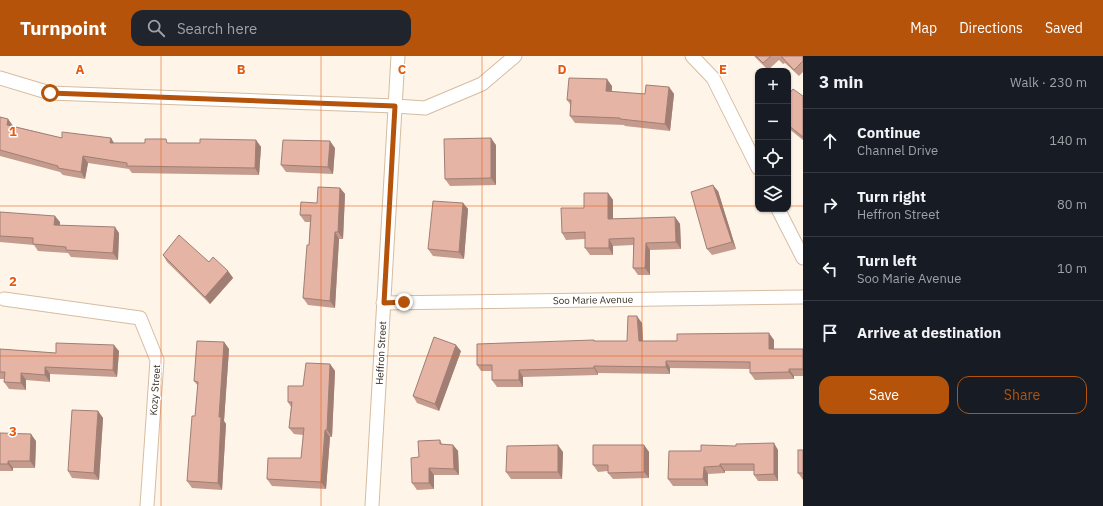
<!DOCTYPE html>
<html lang="en">
<head>
<meta charset="utf-8">
<style>
  body { margin:0; font-family:"IBM Plex Sans",sans-serif; background:#20242c; color:#f1f3f6 }
  .controls { position:absolute; right:12px; top:12px; display:grid; overflow:hidden; border-radius:8px; box-shadow:0 1px 3px #0004 }
  .controls button { width:36px; height:36px; display:grid; place-items:center; padding:0; border:0; border-bottom:1px solid #363941; background:#171b24; color:#f1f3f6; font:20px sans-serif }
  .stop { position:absolute; width:12px; height:12px; margin:-9px; border:3px solid #b45309; border-radius:50%; background:#fff }
  .stop.end { background:#b45309; border-color:#fff; box-shadow:0 1px 4px #0008 }
  .list { margin:0; padding:0; list-style:none }
  h2 { display:flex; justify-content:space-between; align-items:center; height:52px; margin:0; padding:0 16px; font-size:17px }
  h2 small { font-size:13px; font-weight:400; color:#9ea1a6 }
  .list li { display:grid; grid-template-columns:26px 1fr auto; gap:12px; align-items:center; box-sizing:border-box; height:64px; padding:0 16px; border-top:1px solid #363941 }
  .list b { display:block; font-size:15px; white-space:nowrap }
  .list p { margin:0; font-size:13px; white-space:nowrap; color:#9ea1a6 }
  .list em { font-size:13px; font-style:normal; color:#9ea1a6 }
  .actions { display:flex; gap:8px; padding:12px 16px }
  .actions a { flex:1; padding:9px 0; border:1px solid #b45309; border-radius:12px; text-align:center; font-size:14px; color:#b45309 }
  .actions .main { background:#b45309; color:#fff }
  .icon { flex:none; width:22px; height:22px; fill:none; stroke:currentColor; stroke-width:2; stroke-linecap:round; stroke-linejoin:round }
  .map { position:relative; flex:none; width:803px; height:450px; overflow:hidden }
  header { display:flex; align-items:center; gap:24px; box-sizing:border-box; height:56px; padding:0 20px; background:#b45309; color:#fff }
  header strong { font-size:19px }
  nav { display:flex; gap:22px; margin-inline-start:auto; font-size:14px }
  .search { width:280px; height:36px; background:#20242c; display:flex; align-items:center; gap:10px; box-sizing:border-box; padding:0 14px; border-radius:12px; color:#9ea1a6; font-size:15px }
  main { display:flex }
  aside { flex:1; background:#171b24 }
  .map>svg:first-child { display:block }
  .lines { fill:none; stroke-linecap:round; stroke-linejoin:round }
  .minor-casing { stroke:#d5bda2; stroke-width:15 }
  .minor { stroke:#fff; stroke-width:13 }
  .wall { fill:#c59b8e }
  .shaded-wall { fill:#a07e74 }
  .building { fill:#e5b4a5; stroke:#a07e74 }
  .route { stroke:#b45309; stroke-width:5 }
  .grid { fill:none; stroke:#e8590c; stroke-width:1; stroke-opacity:0.55 }
  .labels { text-anchor:middle; dominant-baseline:central; stroke-width:3; stroke-linejoin:round; paint-order:stroke }
  .street-label { font-size:10px; fill:#372e23; stroke:#fff }
  .grid-label { font-size:13px; text-anchor:middle; font-weight:bold; fill:#e8590c; stroke:#fff; stroke-width:3; stroke-linejoin:round; paint-order:stroke }
</style>
</head>
<body>
<header>
<strong>Turnpoint</strong>
<div class="search"><svg class="icon" aria-label="search" viewBox="0 0 24 24"><circle cx="10" cy="10" r="6"/><path d="M15 15l6 6"/></svg>Search here</div>
<nav><a>Map</a><a>Directions</a><a>Saved</a></nav>
</header>
<main>
<div class="map">
<svg width="803" height="450" viewBox="0 0 803 450">
  <rect width="100%" height="100%" fill="#fef4e8"/>
  <g class="lines">
    <defs>
      <g id="minor">
        <polyline points="692,0 713,22 758,112"/>
        <polyline points="0,22 50,37 395,50 425,52 482,28 515,0"/>
        <polyline points="778,153 803,202"/>
        <polyline points="4,243 140,262 157,304 147,450"/>
        <polyline points="383,247 803,241"/>
        <polyline points="372,450 398,0"/>
      </g>
    </defs>
    <use href="#minor" class="minor-casing"/>
    <use href="#minor" class="minor"/>
  </g>
  <g class="wall">
    <polygon points="754,0 803,0 803,16 799,20 785,7 783,8 779,4 768,14"/>
    <polygon points="612,30 612,36 645,38 669,31 674,38 670,75 625,70 624,69 575,67 570,60 570,48 567,44"/>
    <polygon points="788,39 803,40 803,84 788,72"/>
    <polygon points="0,61 8,63 13,70 62,82 111,82 114,87 200,87 256,84 261,91 259,119 132,117 129,113 88,107 85,123 63,119 60,116 0,100"/>
    <polygon points="496,89 496,129 450,130 445,123"/>
    <polygon points="335,92 333,118 286,116 281,109"/>
    <polygon points="340,132 345,138 343,183 339,183 335,252 308,249 303,242 309,189 310,166 305,166 300,159"/>
    <polygon points="718,135 736,193 712,199 707,193"/>
    <polygon points="608,137 613,144 613,163 675,161 680,168 681,193 650,194 650,219 638,219 633,212 633,189 613,190 613,199 590,199 585,192 585,183 566,184 562,177 584,152"/>
    <polygon points="463,147 468,153 464,203 433,200 428,193"/>
    <polygon points="0,156 60,166 60,169 119,177 118,204 71,201 68,197 38,195 34,189 0,186"/>
    <polygon points="163,199 209,206 228,215 233,222 210,248 167,206"/>
    <polygon points="642,267 643,285 774,284 774,293 803,293 803,320 794,320 794,323 755,324 750,317 750,313 670,312 670,318 598,317 598,319 523,321 523,331 497,331 492,324 492,315 481,315 477,309 594,284 595,285 627,285"/>
    <polygon points="224,286 229,293 224,365 226,368 222,434 192,432 187,425 195,360 198,330 194,325"/>
    <polygon points="0,293 56,297 119,295 117,321 50,318 50,326 26,324 26,334 9,333 4,326 4,323 0,323"/>
    <polygon points="461,295 439,355 417,347 413,340"/>
    <polygon points="330,308 335,315 332,381 330,381 326,433 272,430 267,423 301,402 303,379 294,378 289,372 291,351 288,346 303,330"/>
    <polygon points="98,355 103,362 99,424 72,422 68,415"/>
    <polygon points="0,377 36,385 35,412 13,412 13,415 0,415"/>
    <polygon points="440,384 442,388 453,389 458,395 459,419 434,419 434,433 417,434 412,427 419,401"/>
    <polygon points="644,389 649,396 649,422 613,423 608,417 608,415 598,416 593,409"/>
    <polygon points="778,394 778,425 758,425 754,419 754,415 725,415 725,417 708,418 708,430 673,430 668,423 669,395"/>
    <polygon points="803,394 803,424 798,417"/>
    <polygon points="563,396 562,423 511,423 506,416"/>
  </g>
  <g class="shaded-wall">
    <polygon points="607,23 612,30 611,42 606,35"/>
    <polygon points="669,31 674,38 670,75 665,68"/>
    <polygon points="8,63 13,70 12,76 7,69"/>
    <polygon points="111,82 115,89 110,87"/>
    <polygon points="491,82 496,89 496,129 491,122"/>
    <polygon points="256,84 261,91 259,119 255,112"/>
    <polygon points="330,85 335,92 333,118 328,111"/>
    <polygon points="83,100 88,107 85,123 81,116"/>
    <polygon points="713,129 718,135 736,193 732,186"/>
    <polygon points="340,132 345,138 343,183 338,176"/>
    <polygon points="608,137 613,144 613,170 608,163"/>
    <polygon points="463,147 468,153 464,203 459,196"/>
    <polygon points="55,160 60,166 59,175 54,169"/>
    <polygon points="675,161 680,168 681,193 676,186"/>
    <polygon points="115,171 119,177 118,204 113,197"/>
    <polygon points="335,176 339,183 335,252 330,245"/>
    <polygon points="609,183 613,190 613,199 609,192"/>
    <polygon points="646,187 650,194 650,219 645,212"/>
    <polygon points="228,215 233,222 210,248 205,241"/>
    <polygon points="637,260 642,267 643,292 639,285"/>
    <polygon points="769,277 774,284 774,299 769,293"/>
    <polygon points="224,286 229,293 224,365 226,368 222,434 218,427 219,361"/>
    <polygon points="114,289 119,295 117,321 113,314"/>
    <polygon points="456,289 461,295 439,355 435,348"/>
    <polygon points="666,305 670,312 670,318 666,311"/>
    <polygon points="330,308 335,315 332,381 327,374"/>
    <polygon points="594,310 598,317 598,319 594,312"/>
    <polygon points="45,311 50,318 50,326 45,319"/>
    <polygon points="789,313 794,320 794,323 789,316"/>
    <polygon points="519,314 523,321 523,331 519,324"/>
    <polygon points="21,317 26,324 26,334 21,327"/>
    <polygon points="98,355 103,362 99,424 94,417"/>
    <polygon points="325,374 330,381 326,433 321,426"/>
    <polygon points="31,378 36,385 35,412 30,405"/>
    <polygon points="774,387 778,394 778,425 774,418"/>
    <polygon points="453,389 458,395 459,419 454,413"/>
    <polygon points="558,389 563,396 562,423 558,416"/>
    <polygon points="644,389 649,396 649,422 644,416"/>
    <polygon points="8,405 13,412 13,415 8,408"/>
    <polygon points="720,408 725,415 725,417 720,410"/>
    <polygon points="704,411 708,418 708,430 703,423"/>
    <polygon points="429,412 434,419 434,433 429,427"/>
  </g>
  <g class="building">
    <polygon points="756,0 771,0 763,7"/>
    <polygon points="781,0 803,0 803,5 794,14"/>
    <polygon points="569,22 607,23 606,35 645,38 646,29 669,31 665,68 620,63 620,62 570,60 571,44 567,44"/>
    <polygon points="793,33 803,40 803,81 788,69 788,39"/>
    <polygon points="0,61 8,63 7,69 62,82 62,76 111,82 110,87 145,87 145,83 166,83 167,87 200,87 200,83 256,84 255,112 127,110 127,107 83,100 81,116 58,112 58,110 0,94"/>
    <polygon points="491,82 491,122 445,123 444,83"/>
    <polygon points="283,84 330,85 328,111 281,109"/>
    <polygon points="713,129 732,186 707,193 691,136"/>
    <polygon points="318,131 340,132 338,176 335,176 330,245 303,242 307,189 309,189 311,159 300,159 301,146 317,147"/>
    <polygon points="584,137 608,137 608,163 675,161 676,186 646,187 645,212 633,212 634,182 609,183 609,192 585,192 585,176 562,177 561,152 584,152"/>
    <polygon points="433,145 463,147 459,196 428,193"/>
    <polygon points="0,156 55,160 54,169 115,171 113,197 66,194 66,191 33,188 33,182 0,180"/>
    <polygon points="179,179 209,206 213,201 228,215 205,241 163,199"/>
    <polygon points="628,260 637,260 639,285 677,285 677,278 769,277 769,293 803,293 803,313 789,313 789,316 750,317 750,306 666,305 666,311 594,310 594,312 519,314 519,324 492,324 492,309 477,309 477,288 594,284 594,285 627,285"/>
    <polygon points="434,281 456,289 435,348 413,340"/>
    <polygon points="197,285 224,286 219,361 221,361 218,427 187,425 192,360 195,360 198,326 194,325"/>
    <polygon points="56,287 114,289 113,314 45,311 45,319 21,317 21,327 4,326 5,316 0,316 0,293 56,297"/>
    <polygon points="306,307 330,308 327,374 325,374 321,426 267,423 268,402 301,402 304,372 289,372 292,346 288,346 288,330 303,330"/>
    <polygon points="72,354 98,355 94,417 68,415"/>
    <polygon points="0,377 31,378 30,405 8,405 8,408 0,408"/>
    <polygon points="440,384 440,388 453,389 454,413 429,412 429,427 412,427 411,402 419,401 418,385"/>
    <polygon points="774,387 774,418 754,419 754,408 720,408 720,410 704,411 703,423 668,423 669,395 701,395 701,389 736,390 736,388"/>
    <polygon points="558,389 558,416 506,416 507,390"/>
    <polygon points="593,389 644,389 644,416 608,417 608,409 593,409"/>
    <rect x="798" y="394" width="5" height="23"/>
  </g>
  <g class="lines">
    <polyline class="route" points="50,37 395,50 384,247 404,246"/>
  </g>
  <path class="grid" d="M 161,0 L 161,450M 321,0 L 321,450M 482,0 L 482,450M 642,0 L 642,450M 0,150 L 758,150M 788,150 L 803,150M 0,300 L 803,300"/>
  <g class="labels">
    <g class="street-label">
      <text transform="translate(593 244) rotate(-1)">Soo Marie Avenue</text>
      <text transform="translate(381 297) rotate(-87)">Heffron Street</text>
      <text transform="translate(155 334) rotate(-86)">Kozy Street</text>
    </g>
  </g>
  <g class="grid-label">
    <text x="80" y="18">A</text>
    <text x="241" y="18">B</text>
    <text x="402" y="18">C</text>
    <text x="562" y="18">D</text>
    <text x="723" y="18">E</text>
    <text x="13" y="80">1</text>
    <text x="13" y="230">2</text>
    <text x="13" y="380">3</text>
  </g>
</svg>
<div class="controls">
<button>+</button>
<button>−</button>
<button><svg class="icon" aria-label="locate" viewBox="0 0 24 24"><circle cx="12" cy="12" r="6"/><path d="M12 2v4M12 18v4M2 12h4M18 12h4"/></svg></button>
<button><svg class="icon" aria-label="layers" viewBox="0 0 24 24"><path d="M12 4l9 5-9 5-9-5zM3 14l9 5 9-5"/></svg></button>
</div>
<div class="stop" style="left:50px;top:37px"></div>
<div class="stop end" style="left:404px;top:246px"></div>
</div>
<aside>
<h2>3 min<small>Walk · 230 m</small></h2>
<ul class="list">
<li><svg class="icon" aria-label="ahead" viewBox="0 0 24 24"><path d="M12 20V5M6 11l6-6 6 6"/></svg><div><b>Continue</b><p>Channel Drive</p></div><em>140 m</em></li>
<li><svg class="icon" aria-label="right" viewBox="0 0 24 24"><path d="M7 20v-9h11M14 6l5 5-5 5"/></svg><div><b>Turn right</b><p>Heffron Street</p></div><em>80 m</em></li>
<li><svg class="icon" aria-label="left" viewBox="0 0 24 24"><path d="M17 20v-9H6M10 6l-5 5 5 5"/></svg><div><b>Turn left</b><p>Soo Marie Avenue</p></div><em>10 m</em></li>
<li><svg class="icon" aria-label="arrive" viewBox="0 0 24 24"><path d="M6 21V4h12l-3 4 3 4H6"/></svg><div><b>Arrive at destination</b></div></li>
</ul>
<div class="actions"><a class="main">Save</a><a>Share</a></div>
</aside>
</main>
</body>
</html>
